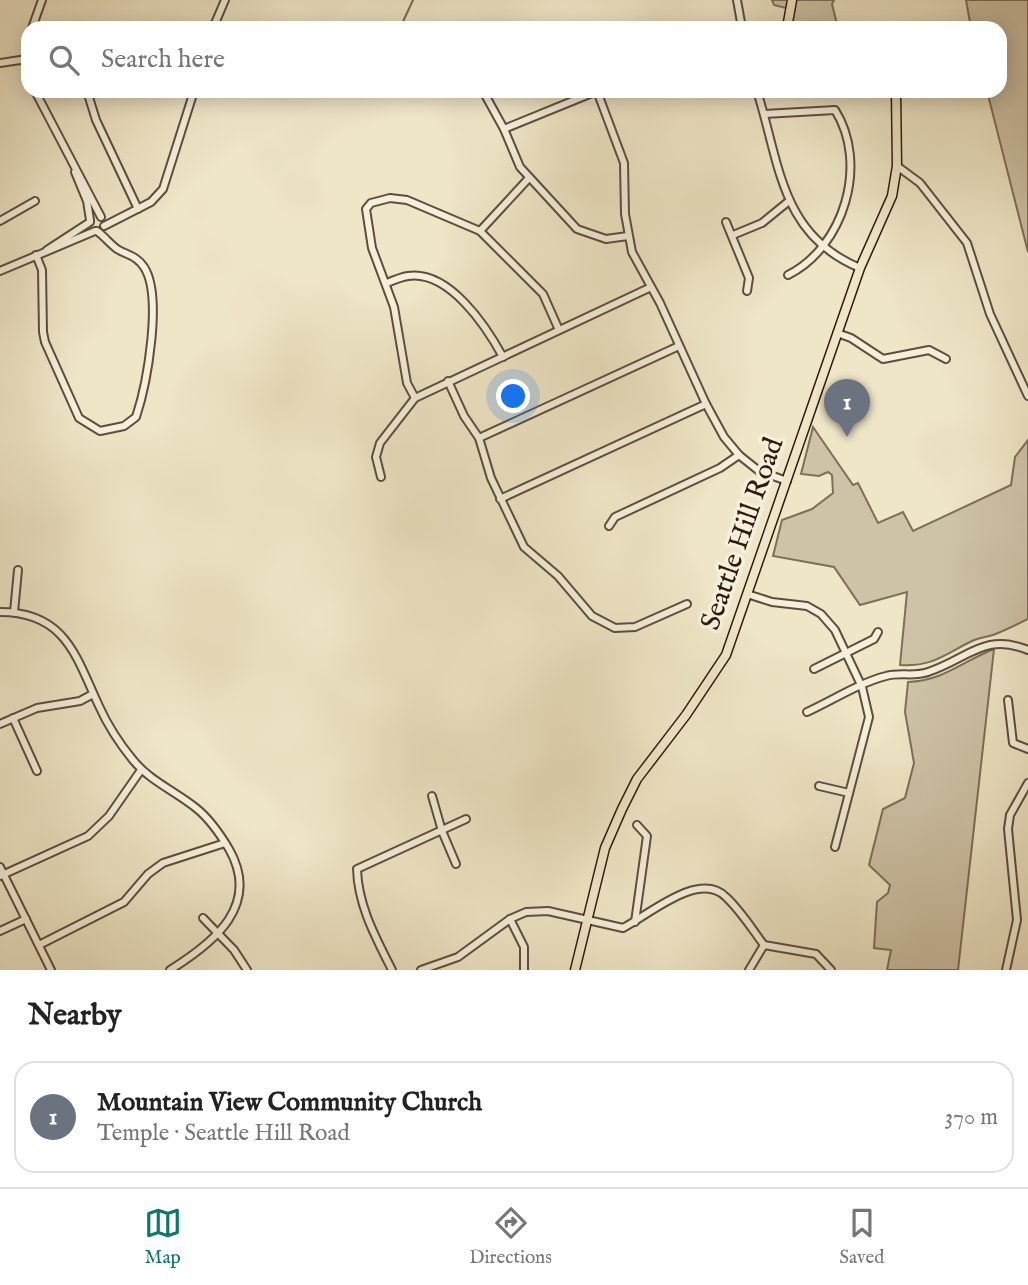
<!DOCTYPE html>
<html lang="en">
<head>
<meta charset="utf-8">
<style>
  body { margin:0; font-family:"IM FELL English",serif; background:#f2f2f2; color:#222 }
  .you { position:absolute; left:514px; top:397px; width:24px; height:24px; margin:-18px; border:5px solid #fff; border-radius:50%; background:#1a73e8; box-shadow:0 0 0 10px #1a73e833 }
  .badge { display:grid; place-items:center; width:46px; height:46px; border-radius:50%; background:#0f766e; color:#fff; font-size:23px; font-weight:700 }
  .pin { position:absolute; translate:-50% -58px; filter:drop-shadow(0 2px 4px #0008) }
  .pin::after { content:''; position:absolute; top:37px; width:24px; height:21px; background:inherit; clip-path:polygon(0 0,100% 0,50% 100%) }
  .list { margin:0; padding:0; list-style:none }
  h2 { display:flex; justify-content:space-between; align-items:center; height:91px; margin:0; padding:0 28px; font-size:30px }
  h2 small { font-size:23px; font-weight:400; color:#767676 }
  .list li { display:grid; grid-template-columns:46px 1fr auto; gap:21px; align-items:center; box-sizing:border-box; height:112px; margin:0 14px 14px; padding:0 14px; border:2px solid #e0e0e0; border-radius:21px }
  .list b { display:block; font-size:26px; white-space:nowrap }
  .list p { margin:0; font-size:23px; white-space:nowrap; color:#767676 }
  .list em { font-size:23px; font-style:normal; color:#767676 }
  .icon { flex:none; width:38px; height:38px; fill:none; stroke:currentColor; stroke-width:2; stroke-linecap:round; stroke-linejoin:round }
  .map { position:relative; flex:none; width:1028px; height:970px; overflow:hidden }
  .search { position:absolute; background:#fff; box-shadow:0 4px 18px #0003; left:21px; right:21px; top:21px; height:77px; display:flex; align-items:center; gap:18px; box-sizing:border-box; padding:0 24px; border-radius:21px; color:#767676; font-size:26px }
  .sheet { height:217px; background:#fff }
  nav { display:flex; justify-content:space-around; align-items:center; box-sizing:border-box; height:98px; border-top:2px solid #e0e0e0; background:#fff; font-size:19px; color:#767676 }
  nav a { display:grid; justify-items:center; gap:4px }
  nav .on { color:#0f766e }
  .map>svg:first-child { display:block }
  .green { fill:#cec3a7; stroke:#7e6f5a; stroke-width:2 }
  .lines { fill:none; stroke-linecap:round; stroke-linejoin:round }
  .stream { stroke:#7a6b57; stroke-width:2 }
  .minor-casing { stroke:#5e4e3c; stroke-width:10 }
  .major-casing { stroke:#2e1b0d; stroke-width:11 }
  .minor { stroke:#f5efdb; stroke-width:6 }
  .major { stroke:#efe6c7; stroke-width:8 }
  .labels { text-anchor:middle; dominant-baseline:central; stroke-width:7; stroke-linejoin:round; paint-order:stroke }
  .street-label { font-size:28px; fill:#2e1b0d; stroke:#f5efdb }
</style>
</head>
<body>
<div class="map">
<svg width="1028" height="970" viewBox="0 0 1028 970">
  <rect width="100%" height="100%" fill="#efe6c7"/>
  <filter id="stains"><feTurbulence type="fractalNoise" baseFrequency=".00286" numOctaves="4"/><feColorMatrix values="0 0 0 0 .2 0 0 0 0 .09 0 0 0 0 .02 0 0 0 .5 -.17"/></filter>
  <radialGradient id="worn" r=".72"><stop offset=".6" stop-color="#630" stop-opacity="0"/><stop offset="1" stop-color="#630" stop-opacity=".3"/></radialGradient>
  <g class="green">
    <polygon points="772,0 834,0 832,4 838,28 793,28 786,8 774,5"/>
    <polygon points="966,0 1028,0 1028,252 987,91 1000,91 1000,28 971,28"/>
    <path d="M 813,427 L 853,485 L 858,483 L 878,523 L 903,512 L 913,531 L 1011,485 L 1015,457 L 1028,440 L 1028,619 C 1018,624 1008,629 998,633 C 990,637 980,637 972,641 C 945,654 933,667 900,665 L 907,592 L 860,605 L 834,567 L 773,556 L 782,520 L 812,509 L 833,493 L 832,475 L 828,472 L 819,476 L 801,474 Z"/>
    <path d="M 994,649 L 958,970 L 887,970 L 891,950 L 874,948 L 877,902 L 888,893 L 890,885 L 869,865 L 883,809 L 905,798 L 914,763 L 905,712 L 908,682 C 943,681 963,661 994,649 Z"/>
  </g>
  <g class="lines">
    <g class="stream">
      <polyline points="400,28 413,0"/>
      <polyline points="346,96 351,91"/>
    </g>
    <defs>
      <g id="minor">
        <polyline points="737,0 742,28"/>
        <polyline points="32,28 42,0"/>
        <polyline points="213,28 225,0"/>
        <polyline points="28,50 28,71"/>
        <polyline points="0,63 27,59"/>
        <polyline points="35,91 101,217"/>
        <polyline points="87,91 96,120 138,209"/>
        <polyline points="483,91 504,129 520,167 577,229 606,239 628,236"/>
        <polyline points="597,91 624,163 625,214 632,252 660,303 706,404 724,437 739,455 759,471 787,481"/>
        <path d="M 757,91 C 780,163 780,235 860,268"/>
        <path d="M 764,114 L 835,110 C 869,164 844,247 788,275"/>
        <polyline points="504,129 597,91"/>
        <polyline points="897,166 920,183 967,243 990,314 1028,396"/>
        <polyline points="75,172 87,201 90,220"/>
        <polyline points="0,221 35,201"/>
        <polyline points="726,222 749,278 747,291"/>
        <polyline points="104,226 151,202 163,189 194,91"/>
        <polyline points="480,231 529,178"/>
        <polyline points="733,235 762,223 789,201"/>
        <polyline points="47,250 90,222"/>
        <path d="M 36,255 L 42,270 L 43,332 L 45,342 L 79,418 L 100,431 L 124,426 L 136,417 C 147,384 163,296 144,267 C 137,256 127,255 117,249 C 110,244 104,236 97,231"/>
        <polyline points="0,271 95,231"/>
        <path d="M 387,283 C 394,280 401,277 408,276 C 449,270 486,326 503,357"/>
        <polyline points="837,333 851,338 883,359 929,350 946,359"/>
        <polyline points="448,381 464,416 479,438 491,478 524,547 558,576 592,616 615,628 635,627 687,604"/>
        <polyline points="415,398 407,383 394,307 372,248 366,209 371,203 390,198 407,200 480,231 543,294 559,330"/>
        <polyline points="479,438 679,346"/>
        <polyline points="381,477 376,457 380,443 415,398 649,288"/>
        <polyline points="500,499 706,404"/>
        <polyline points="609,526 615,517 720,468 739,455"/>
        <polyline points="747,594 772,602 807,606 821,614 835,630 862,687 869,717 835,847"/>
        <path d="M 0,612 C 66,612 76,657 99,706 C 108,726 119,743 133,760 C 150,781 175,791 196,808 C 210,819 220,834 229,849 C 261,905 215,942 170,970"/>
        <polyline points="14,612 18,570"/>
        <polyline points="814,669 874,639 878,632"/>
        <polyline points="1008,700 1013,743 1028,749"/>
        <path d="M 807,712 C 833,700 859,683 886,676 C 900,672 914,677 928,672 C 968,659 984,632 1028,650"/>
        <polyline points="13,718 37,771"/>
        <polyline points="0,724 37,708 80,701 93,694"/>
        <polyline points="819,786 849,793"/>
        <polyline points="432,796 442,831 456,864"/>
        <polyline points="0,867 51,970"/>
        <polyline points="0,876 88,836 109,816 141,770"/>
        <polyline points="203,918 234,950 247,970"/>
        <polyline points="510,919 524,947 524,970"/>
        <polyline points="635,922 647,836 637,825"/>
        <polyline points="0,931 26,919"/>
        <polyline points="39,945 124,902 148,874 163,863 225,843"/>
        <path d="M 392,970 C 376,938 358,906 357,869 L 466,819"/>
        <path d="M 421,970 L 458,957 L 510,919 L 526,912 L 548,911 L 623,928 C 649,915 699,870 726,897 C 741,911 752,929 764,945 L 816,954 L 831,970"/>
        <polyline points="749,970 764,945"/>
        <polyline points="1006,970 1017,920 1008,829 1010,815 1028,783"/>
      </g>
      <g id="major">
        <polyline points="787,28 792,0"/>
        <polyline points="575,970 605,848 622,809 637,779 686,715 726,655 860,268 892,196 897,166 896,91"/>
      </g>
    </defs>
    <use href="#minor" class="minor-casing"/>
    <use href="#major" class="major-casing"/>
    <use href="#minor" class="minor"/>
    <use href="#major" class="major"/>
  </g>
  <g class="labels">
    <g class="street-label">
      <text transform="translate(743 534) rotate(-71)">Seattle Hill Road</text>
    </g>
  </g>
  <rect width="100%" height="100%" filter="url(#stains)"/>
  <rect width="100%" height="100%" fill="url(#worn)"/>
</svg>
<div class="you"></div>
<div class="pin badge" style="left:847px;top:437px;background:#6b7280">1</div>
<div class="search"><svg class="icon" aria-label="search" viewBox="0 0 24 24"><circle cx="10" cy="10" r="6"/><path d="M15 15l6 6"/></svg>Search here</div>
</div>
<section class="sheet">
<h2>Nearby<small></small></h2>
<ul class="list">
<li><span class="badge" style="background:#6b7280">1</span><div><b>Mountain View Community Church</b><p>Temple · Seattle Hill Road</p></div><em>370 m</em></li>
</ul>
</section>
<nav>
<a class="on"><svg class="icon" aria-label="map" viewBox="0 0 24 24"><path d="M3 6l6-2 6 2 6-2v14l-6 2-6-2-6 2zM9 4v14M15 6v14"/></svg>Map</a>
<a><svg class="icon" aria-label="directions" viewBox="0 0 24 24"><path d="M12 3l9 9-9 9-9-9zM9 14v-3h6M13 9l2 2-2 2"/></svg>Directions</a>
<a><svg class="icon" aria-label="saved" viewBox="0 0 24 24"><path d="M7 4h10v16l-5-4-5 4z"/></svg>Saved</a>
</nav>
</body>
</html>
